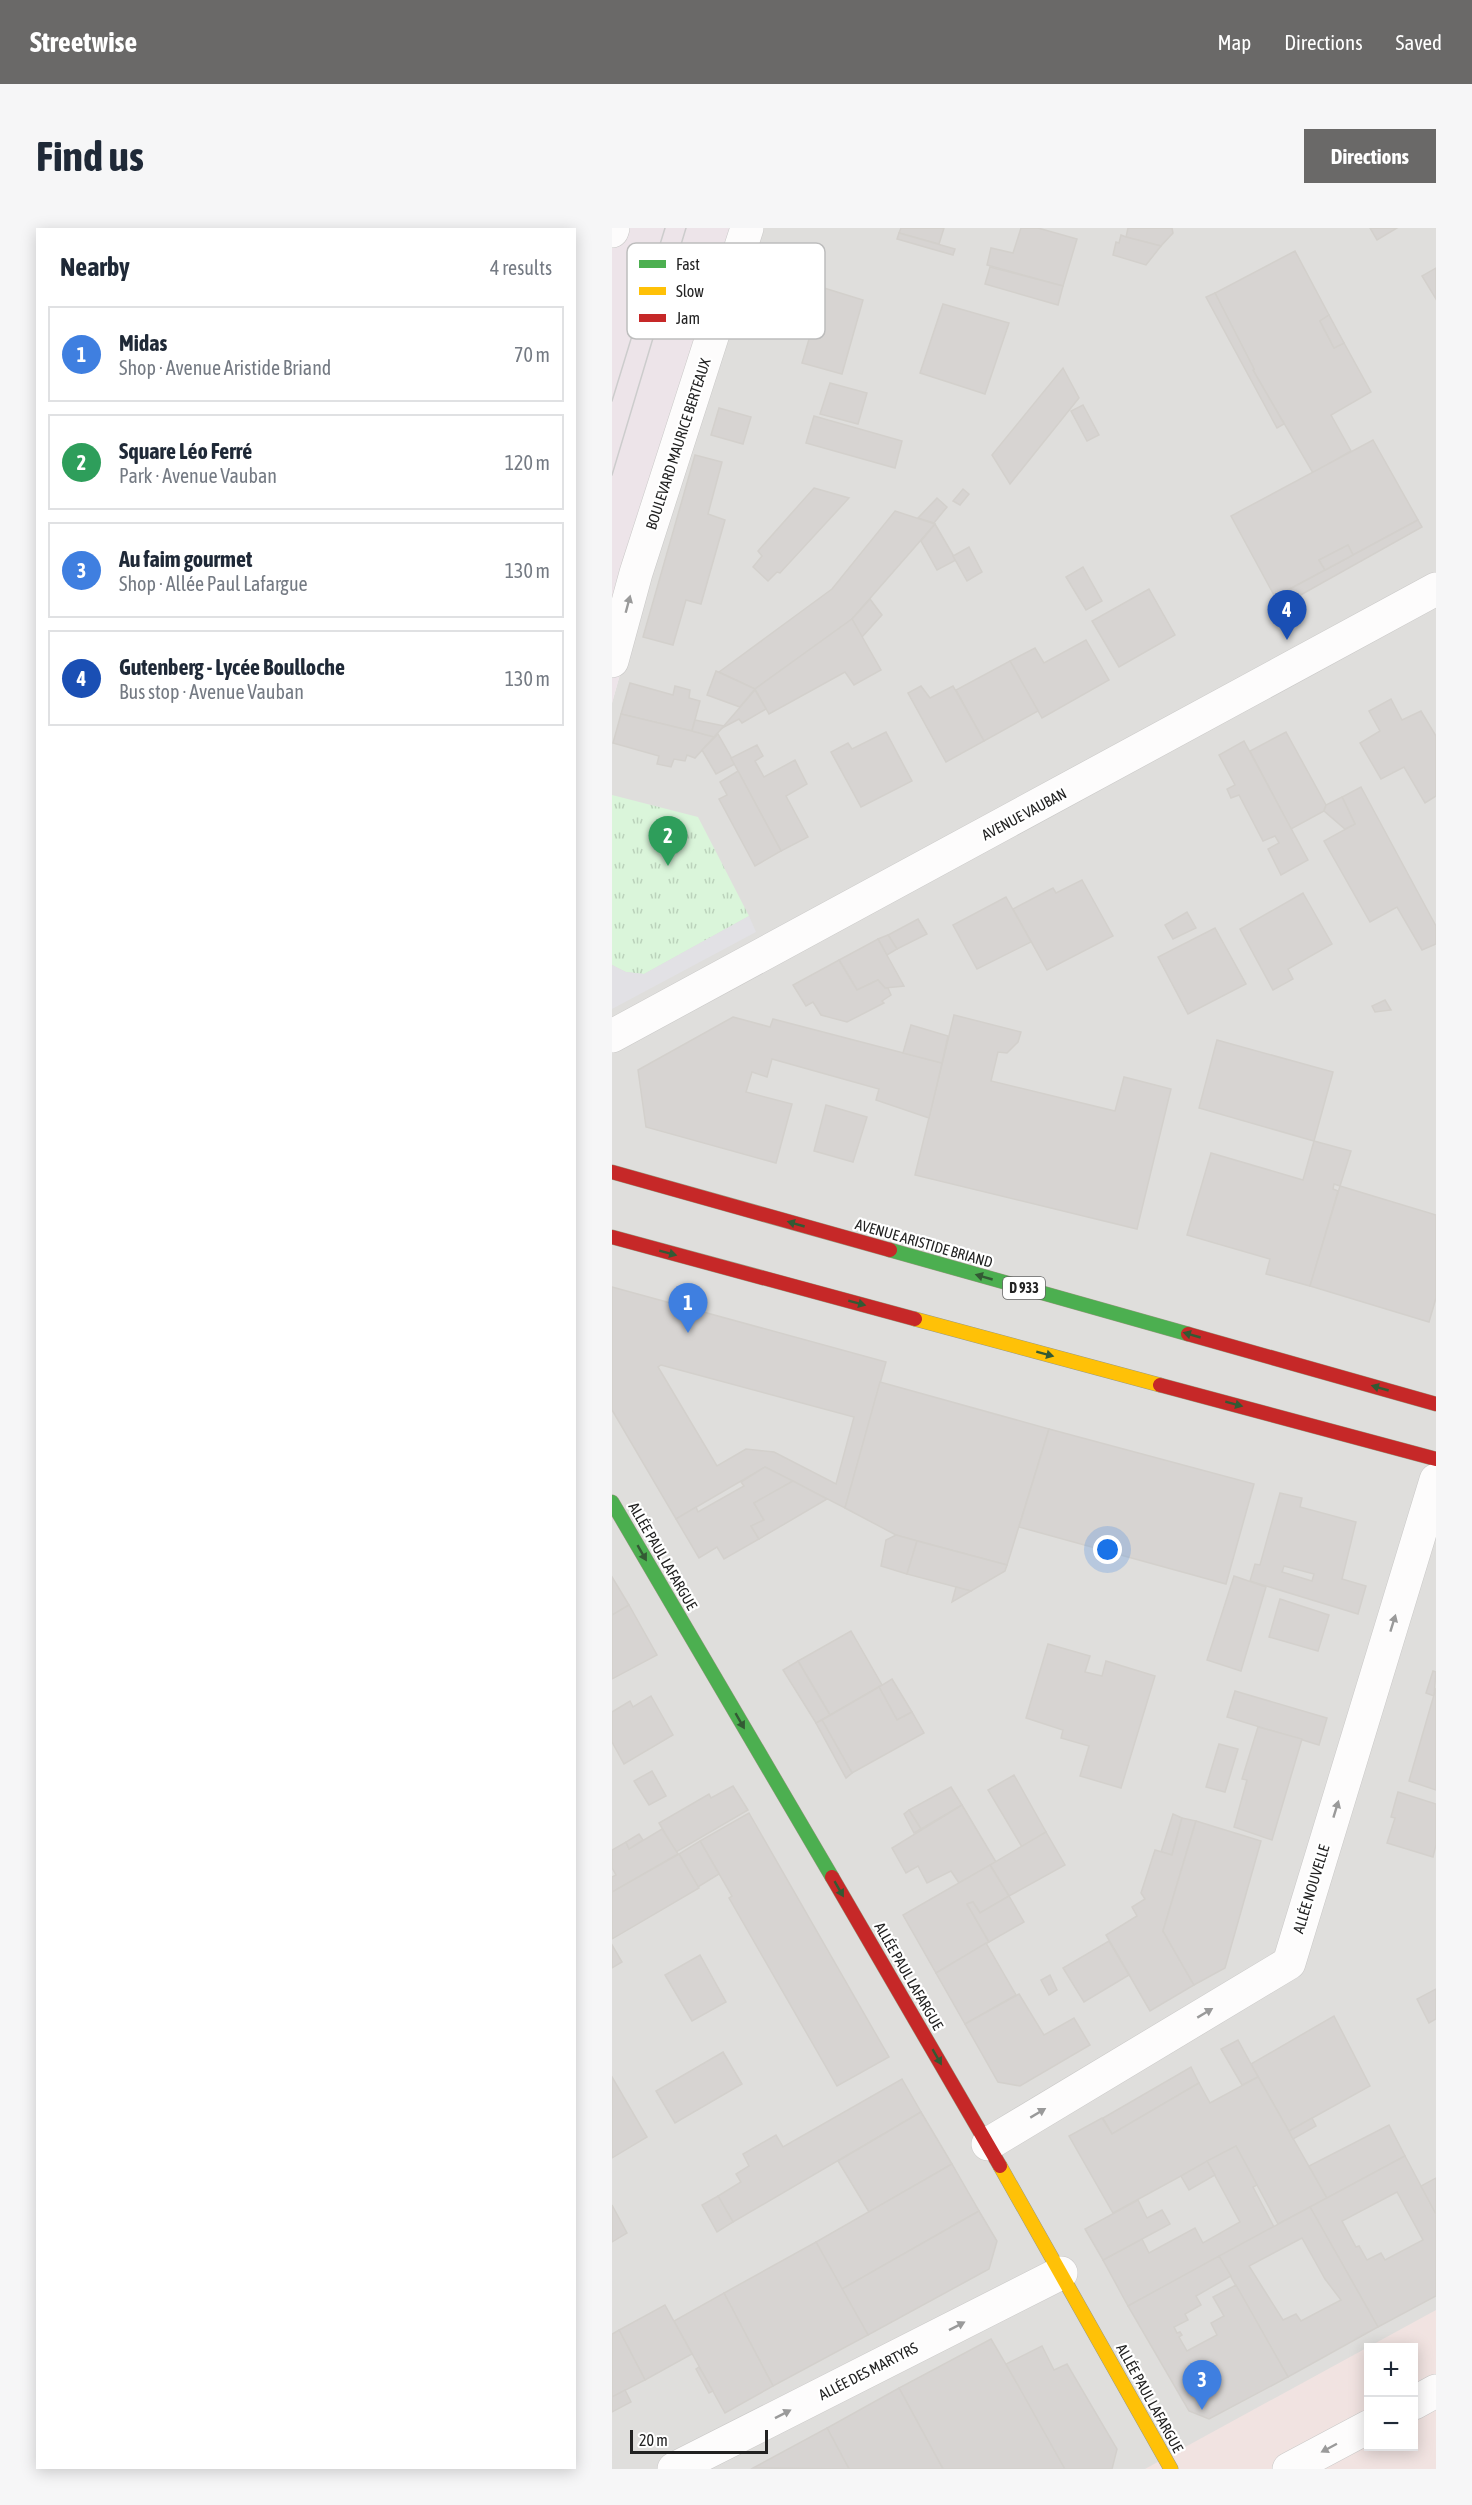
<!DOCTYPE html>
<html lang="en">
<head>
<meta charset="utf-8">
<style>
  body { margin:0; font-family:"Asap Condensed",sans-serif; background:#f6f6f7; color:#1f2937 }
  .controls { position:absolute; right:18px; bottom:18px; display:grid; overflow:hidden; border-radius:0px; box-shadow:0 3px 15px #0003 }
  .controls button { width:54px; height:54px; display:grid; place-items:center; padding:0; border:0; border-bottom:2px solid #e0e1e3; background:#fff; color:#1f2937; font:30px sans-serif }
  .scale { position:absolute; left:18px; bottom:15px; width:138px; box-sizing:border-box; padding-left:6px; border:3px solid #222; border-top:0; font-size:16px; line-height:21px; white-space:nowrap; color:#222; -webkit-text-stroke:4px #fff; paint-order:stroke }
  .you { position:absolute; left:496px; top:1322px; width:21px; height:21px; margin:-15px; border:4px solid #fff; border-radius:50%; background:#1a73e8; box-shadow:0 0 0 9px #1a73e833 }
  .badge { display:grid; place-items:center; width:39px; height:39px; border-radius:50%; background:#6a6968; color:#fff; font-size:20px; font-weight:700 }
  .pin { position:absolute; translate:-50% -50px; filter:drop-shadow(0 2px 3px #0008) }
  .pin::after { content:''; position:absolute; top:32px; width:21px; height:18px; background:inherit; clip-path:polygon(0 0,100% 0,50% 100%) }
  .list { margin:0; padding:0; list-style:none }
  h2 { display:flex; justify-content:space-between; align-items:center; height:78px; margin:0; padding:0 24px; font-size:26px }
  h2 small { font-size:20px; font-weight:400; color:#747a83 }
  .list li { display:grid; grid-template-columns:39px 1fr auto; gap:18px; align-items:center; box-sizing:border-box; height:96px; margin:0 12px 12px; padding:0 12px; border:2px solid #e0e1e3; border-radius:0px }
  .list b { display:block; font-size:22px; white-space:nowrap }
  .list p { margin:0; font-size:20px; white-space:nowrap; color:#747a83 }
  .list em { font-size:20px; font-style:normal; color:#747a83 }
  .map { position:relative; flex:none; width:824px; height:2241px; overflow:hidden; border-radius:0px }
  header { display:flex; align-items:center; gap:36px; box-sizing:border-box; height:84px; padding:0 30px; background:#6a6968; color:#fff }
  header strong { font-size:28px }
  nav { display:flex; gap:33px; margin-inline-start:auto; font-size:21px }
  .intro { display:flex; align-items:center; justify-content:space-between; box-sizing:border-box; height:144px; padding:0 36px }
  h1 { margin:0; font-size:42px }
  .button { padding:15px 27px; border-radius:0px; background:#6a6968; color:#fff; font-size:21px; font-weight:700 }
  main { display:flex; gap:36px; padding:0 36px }
  aside { flex:1; background:#fff; border-radius:0px; box-shadow:0 3px 15px #0003 }
  .map>svg:first-child { display:block }
  .residential { fill:#dfdedc; fill-rule:evenodd }
  .commercial { fill:#f1e3e1; fill-rule:evenodd }
  .railway { fill:#ede4e9 }
  .park { fill:url(#park-tufts) }
  .plaza { fill:#e2e1e5 }
  .building { fill:#d7d4d2; stroke:#d3d0cc; stroke-width:1.5; fill-rule:evenodd }
  .lines { fill:none; stroke-linecap:round; stroke-linejoin:round }
  .street-casing { stroke:#c9c8c7; stroke-width:34 }
  .fast-casing { stroke:#999a82; stroke-width:15 }
  .slow-casing { stroke:#999a82; stroke-width:15 }
  .jam-casing { stroke:#999a82; stroke-width:15 }
  .street { stroke:#fdfcfc; stroke-width:33 }
  .fast { stroke:#4caf50; stroke-width:14 }
  .slow { stroke:#ffc107; stroke-width:14 }
  .jam { stroke:#c62828; stroke-width:14 }
  .tram { stroke:#ccc; stroke-width:1.5 }
  .oneway { fill:#9a9a9a }
  .oneway2 { fill:#335a34 }
  .labels { text-anchor:middle; dominant-baseline:central; stroke-width:4.5; stroke-linejoin:round; paint-order:stroke }
  .shield { fill:#fff; stroke:#646464; stroke-width:1.5 }
  .shield-label { font-size:14px; font-weight:bold; fill:#222 }
  .street-label { font-size:15px; fill:#222; stroke:#fff }
  .key { fill:#fff; stroke:#bdbdbd; stroke-width:1.5 }
  .key-label { font-size:16px; fill:#222 }
</style>
</head>
<body>
<header>
<strong>Streetwise</strong>
<nav><a>Map</a><a>Directions</a><a>Saved</a></nav>
</header>
<div class="intro"><h1>Find us</h1><a class="button">Directions</a></div>
<main>
<aside>
<h2>Nearby<small>4 results</small></h2>
<ul class="list">
<li><span class="badge" style="background:#3f7fe0">1</span><div><b>Midas</b><p>Shop · Avenue Aristide Briand</p></div><em>70 m</em></li>
<li><span class="badge" style="background:#2e9e5b">2</span><div><b>Square Léo Ferré</b><p>Park · Avenue Vauban</p></div><em>120 m</em></li>
<li><span class="badge" style="background:#3f7fe0">3</span><div><b>Au faim gourmet</b><p>Shop · Allée Paul Lafargue</p></div><em>130 m</em></li>
<li><span class="badge" style="background:#1a4fb4">4</span><div><b>Gutenberg - Lycée Boulloche</b><p>Bus stop · Avenue Vauban</p></div><em>130 m</em></li>
</ul>
</aside>
<div class="map">
<svg width="824" height="2241" viewBox="0 0 824 2241">
  <defs>
    <pattern id="park-tufts" width="24" height="20" patternUnits="userSpaceOnUse" patternTransform="scale(1.5)"><rect width="24" height="20" fill="#daf5da"/><path d="M3 7l-1-3M5 7V3M7 7l1-3M15 17l-1-3M17 17v-4M19 17l1-3" fill="none" stroke="#bbd2bb"/></pattern>
  </defs>
  <rect width="100%" height="100%" fill="#f0eeeb"/>
  <path class="residential" d="M 133,0 L 824,0 L 824,2241 L 0,2241 L 0,475 ZM 756,2120 L 802,2120 L 802,2218 L 756,2218 Z"/>
  <path class="commercial" d="M 824,2082 L 824,2241 L 533,2241 ZM 756,2120 L 802,2120 L 802,2218 L 756,2218 Z"/>
  <polygon class="railway" points="0,0 133,0 0,475"/>
  <polygon class="park" points="0,567 86,589 137,688 32,746 14,744 0,737"/>
  <polygon class="plaza" points="137,688 144,704 0,781 0,737 14,744 32,746"/>
  <g class="building">
    <polygon points="289,0 332,0 327,16 287,5"/>
    <polygon points="409,0 426,0 465,11 451,58 375,37 379,20 401,25"/>
    <polygon points="516,0 560,0 561,5 549,18 514,9"/>
    <polygon points="758,0 785,0 765,12"/>
    <polygon points="287,5 343,21 341,27 285,11"/>
    <polygon points="509,7 514,9 549,18 534,37 501,27 504,14 507,15"/>
    <polygon points="683,23 717,87 708,93 722,120 732,115 759,164 719,187 739,223 701,245 641,142 642,141 603,65"/>
    <polygon points="378,39 451,58 446,77 373,56"/>
    <polygon points="824,40 824,71 810,48"/>
    <polygon points="212,60 251,72 230,146 190,135"/>
    <polygon points="603,65 642,141 641,142 672,196 665,200 594,69"/>
    <polygon points="331,76 397,95 373,166 308,145"/>
    <polygon points="717,87 732,115 722,120 708,93"/>
    <polygon points="451,140 467,170 398,256 380,227"/>
    <polygon points="218,155 255,165 246,196 208,186"/>
    <polygon points="471,177 487,207 475,213 459,183"/>
    <polygon points="107,180 139,189 131,216 99,207"/>
    <polygon points="202,188 290,213 283,240 194,215"/>
    <polygon points="761,212 806,292 741,327 736,317 707,332 713,342 663,369 619,288"/>
    <polygon points="83,227 110,234 96,286 113,292 89,376 74,372 61,417 31,409"/>
    <polygon points="202,260 237,270 168,345 165,344 156,353 141,339 150,328 146,323"/>
    <polygon points="351,261 357,266 348,277 341,273"/>
    <polygon points="325,270 335,279 322,295 306,290"/>
    <polygon points="283,283 323,296 240,391 143,461 107,444 220,361"/>
    <polygon points="806,292 810,299 669,378 663,369"/>
    <polygon points="323,296 344,332 325,342 309,313"/>
    <polygon points="736,317 741,327 713,342 707,332"/>
    <polygon points="357,319 370,344 355,353 341,328"/>
    <polygon points="471,339 490,373 474,382 454,349"/>
    <polygon points="537,361 563,407 507,439 480,393"/>
    <polygon points="258,371 270,387 250,409 240,391"/>
    <polygon points="240,391 269,442 242,457 233,444 157,486 143,461"/>
    <polygon points="474,412 497,452 430,490 398,433 423,420 432,435"/>
    <polygon points="398,433 426,483 372,513 344,462"/>
    <polygon points="104,443 143,461 128,479 95,467"/>
    <polygon points="18,455 61,467 63,458 78,462 77,470 88,473 80,503 9,486"/>
    <polygon points="309,458 318,470 341,458 372,513 334,534 296,465"/>
    <polygon points="143,462 154,481 130,495 127,491 110,500"/>
    <polygon points="779,471 790,492 809,483 824,508 824,568 813,575 792,539 769,551 748,515 768,503 757,483"/>
    <polygon points="9,486 80,503 102,509 83,530 75,527 73,533 62,531 59,539 45,536 47,528 1,515"/>
    <polygon points="83,492 112,498 102,509 80,503"/>
    <polygon points="274,504 300,553 249,579 219,524 236,515 240,521"/>
    <polygon points="674,504 714,577 712,583 679,601 638,523"/>
    <polygon points="106,506 123,536 104,546 90,522"/>
    <polygon points="632,513 696,632 669,647 656,621 667,615 663,608 651,613 627,567 619,570 615,561 623,557 607,527"/>
    <polygon points="145,517 151,528 143,533 152,549 183,532 195,556 174,568 196,609 169,623 119,530"/>
    <polygon points="126,543 169,623 143,638 107,571 115,567 108,554"/>
    <polygon points="749,559 824,698 824,716 810,722 785,679 758,694 712,613 743,596 730,569"/>
    <polygon points="730,569 743,596 733,601 712,583 714,577"/>
    <polygon points="470,652 501,708 435,742 401,681 441,660 444,665"/>
    <polygon points="691,665 720,716 676,741 681,751 661,762 628,701"/>
    <polygon points="394,669 419,714 365,741 341,697"/>
    <polygon points="575,684 584,700 561,711 553,697"/>
    <polygon points="306,691 315,706 285,721 276,707"/>
    <polygon points="603,700 634,756 576,786 546,729"/>
    <polygon points="276,707 285,721 275,727 266,711"/>
    <polygon points="266,711 292,758 273,760 266,752 245,762 227,732"/>
    <polygon points="227,732 245,762 266,752 273,760 276,760 279,767 270,773 272,775 235,794 209,787 201,774 194,778 181,757"/>
    <polygon points="773,772 779,782 763,784 760,778"/>
    <polygon points="342,787 409,804 406,814 395,825 386,824 379,853 503,883 512,849 559,861 525,1001 303,947"/>
    <polygon points="121,789 158,799 161,791 330,835 317,890 264,872 267,861 160,831 155,849 140,844 134,864 180,876 164,935 34,899 26,842"/>
    <polygon points="299,797 336,808 330,835 291,825"/>
    <polygon points="605,812 721,844 702,913 587,880"/>
    <polygon points="214,877 255,889 241,934 202,923"/>
    <polygon points="702,913 739,923 728,958 722,956 721,961 726,963 698,1058 654,1046 658,1031 575,1007 599,925 691,952"/>
    <polygon points="728,958 824,987 824,1070 817,1094 698,1058"/>
    <path d="M 0,1059 L 274,1134 L 233,1280 L 153,1239 L 64,1291 L 0,1182 ZM 49,1137 L 242,1189 L 224,1256 L 162,1224 L 134,1221 L 105,1238 L 52,1149 L 46,1139 Z"/>
    <polygon points="268,1154 437,1201 395,1337 284,1307 233,1280"/>
    <polygon points="437,1201 642,1256 614,1356 407,1299"/>
    <polygon points="153,1239 181,1253 142,1275 152,1292 139,1298 147,1311 112,1331 105,1319 87,1330 64,1291 84,1279 86,1284 132,1258 129,1254"/>
    <polygon points="181,1253 215,1271 147,1311 139,1298 152,1292 142,1275"/>
    <path d="M 668,1265 L 690,1270 L 688,1279 L 744,1294 L 730,1351 L 754,1358 L 746,1386 L 638,1353 L 643,1336 L 648,1337 ZM 672,1338 L 702,1346 L 700,1353 L 670,1344 Z"/>
    <polygon points="284,1307 305,1313 295,1346 269,1338 274,1312"/>
    <polygon points="305,1313 395,1337 393,1343 359,1363 295,1346"/>
    <polygon points="622,1348 654,1359 629,1443 595,1432"/>
    <polygon points="0,1349 17,1377 0,1387"/>
    <polygon points="344,1359 359,1363 340,1374"/>
    <polygon points="668,1371 717,1387 706,1423 657,1409"/>
    <polygon points="17,1377 45,1427 0,1451 0,1387"/>
    <polygon points="239,1403 270,1457 218,1487 186,1433"/>
    <polygon points="436,1416 478,1428 473,1444 490,1448 494,1433 543,1448 509,1560 468,1548 477,1518 449,1510 451,1502 414,1490"/>
    <polygon points="186,1433 218,1487 204,1495 171,1442"/>
    <polygon points="821,1443 824,1444 822,1468 814,1465"/>
    <polygon points="280,1451 300,1484 285,1492 267,1459"/>
    <polygon points="267,1459 285,1492 300,1484 312,1505 240,1545 210,1492"/>
    <polygon points="824,1460 824,1562 797,1553"/>
    <polygon points="623,1463 715,1490 707,1517 615,1489"/>
    <polygon points="39,1468 61,1507 12,1536 0,1514 0,1484 18,1473 21,1479"/>
    <polygon points="210,1492 240,1545 234,1550 204,1495"/>
    <polygon points="646,1499 690,1511 660,1612 622,1599 635,1552 630,1551"/>
    <polygon points="607,1516 626,1521 613,1564 594,1559"/>
    <polygon points="40,1543 54,1568 37,1577 22,1553"/>
    <polygon points="402,1547 434,1604 410,1619 376,1562"/>
    <polygon points="121,1558 136,1582 64,1624 47,1595 97,1566 99,1570"/>
    <polygon points="339,1559 350,1577 309,1601 297,1582"/>
    <polygon points="786,1564 824,1576 824,1617 821,1629 775,1615 783,1590 779,1589"/>
    <polygon points="350,1577 384,1634 347,1655 339,1643 315,1655 306,1638 294,1645 280,1620"/>
    <polygon points="297,1582 309,1601 302,1605 292,1586"/>
    <polygon points="137,1585 277,1829 225,1858 117,1670 120,1668 88,1613"/>
    <polygon points="561,1586 570,1590 560,1627 549,1624"/>
    <polygon points="570,1590 584,1593 551,1703 582,1757 538,1783 494,1707 525,1688 520,1679 533,1671 529,1665 543,1622 560,1627"/>
    <polygon points="584,1593 649,1613 613,1740 582,1757 551,1703"/>
    <polygon points="50,1601 66,1626 0,1664 0,1649 4,1647 0,1640 0,1622 14,1614 17,1621"/>
    <polygon points="434,1604 453,1637 397,1668 378,1637"/>
    <polygon points="27,1606 31,1612 17,1621 14,1614"/>
    <polygon points="88,1613 107,1646 86,1659 67,1626"/>
    <polygon points="67,1626 87,1660 0,1711 0,1664"/>
    <polygon points="378,1637 397,1668 368,1685 361,1674 355,1676 377,1714 324,1745 291,1687"/>
    <polygon points="397,1668 412,1694 377,1714 355,1676 361,1674 368,1685"/>
    <polygon points="497,1713 517,1747 472,1774 451,1740"/>
    <polygon points="374,1715 404,1767 353,1796 324,1745"/>
    <polygon points="0,1717 10,1734 0,1740"/>
    <polygon points="88,1727 114,1774 80,1793 53,1747"/>
    <polygon points="438,1747 445,1762 437,1767 429,1752"/>
    <polygon points="824,1761 824,1791 817,1795 805,1771"/>
    <polygon points="407,1766 432,1807 462,1790 478,1817 408,1858 386,1854 353,1796"/>
    <polygon points="722,1788 758,1858 677,1903 639,1836"/>
    <polygon points="626,1812 646,1849 630,1857 609,1821"/>
    <polygon points="111,1824 130,1856 63,1895 44,1863"/>
    <polygon points="579,1839 587,1855 500,1906 491,1890"/>
    <polygon points="0,1849 35,1909 0,1930"/>
    <polygon points="646,1849 715,1970 666,1996 624,1918 501,1985 457,1908 490,1890 500,1906 587,1855 598,1875"/>
    <polygon points="290,1851 309,1884 121,1994 106,1968 129,1954 124,1946 137,1938 131,1926 164,1907 171,1919"/>
    <polygon points="309,1884 340,1936 257,1984 226,1933"/>
    <polygon points="700,1890 704,1898 681,1911 677,1903"/>
    <polygon points="777,1897 793,1928 715,1970 697,1938"/>
    <polygon points="624,1918 645,1957 641,1959 662,1999 516,2078 491,2032 530,2011 537,2025 583,2000 591,2015 628,1994 595,1933"/>
    <path d="M 793,1928 L 824,1986 L 824,2068 L 766,2099 L 698,1979 ZM 785,1964 L 811,2012 L 773,2032 L 769,2025 L 755,2032 L 747,2018 L 744,2019 L 730,1993 Z"/>
    <polygon points="595,1933 603,1947 577,1962 569,1948"/>
    <polygon points="340,1936 367,1983 230,2061 204,2014"/>
    <polygon points="824,1950 824,1986 809,1958"/>
    <polygon points="106,1968 121,1994 105,2004 90,1977"/>
    <polygon points="526,1972 535,1990 550,1982 558,1996 491,2032 473,2001"/>
    <polygon points="0,1977 15,2005 0,2014"/>
    <path d="M 698,1979 L 766,2099 L 676,2149 L 607,2028 ZM 690,2010 L 713,2051 L 729,2072 L 689,2093 L 684,2086 L 671,2092 L 637,2038 Z"/>
    <polygon points="367,1983 385,2013 377,2041 256,2107 230,2061"/>
    <polygon points="204,2014 256,2107 161,2158 112,2065"/>
    <polygon points="607,2028 619,2048 584,2068 589,2077 573,2086 576,2092 562,2099 565,2105 568,2104 570,2107 567,2109 575,2123 605,2107 599,2095 612,2088 601,2069 624,2057 676,2149 597,2191 577,2183 516,2078"/>
    <polygon points="112,2065 161,2158 113,2185 62,2093"/>
    <polygon points="53,2077 80,2126 33,2152 7,2102"/>
    <polygon points="7,2102 33,2152 0,2169 0,2106"/>
    <polygon points="379,2111 408,2160 453,2241 331,2241 287,2160"/>
    <polygon points="430,2118 442,2142 455,2136 505,2221 500,2241 453,2241 394,2136"/>
    <polygon points="87,2139 101,2163 97,2165 84,2141"/>
    <polygon points="287,2160 331,2241 237,2241 215,2200"/>
    <polygon points="13,2162 19,2174 0,2184 0,2169"/>
    <polygon points="215,2200 237,2241 141,2240"/>
  </g>
  <g class="lines">
    <defs>
      <g id="street">
        <polyline points="0,3 1,0"/>
        <polyline points="0,433 24,345 135,0"/>
        <polyline points="0,808 824,361"/>
        <polyline points="376,1916 677,1735 824,1252"/>
        <polyline points="802,2175 824,2163"/>
        <polyline points="62,2241 449,2045"/>
        <polyline points="677,2241 756,2199"/>
      </g>
      <g id="fast">
        <polyline points="278,1022 576,1106"/>
        <polyline points="0,1274 220,1649"/>
      </g>
      <g id="slow">
        <polyline points="303,1091 548,1157"/>
        <polyline points="388,1938 559,2241"/>
      </g>
      <g id="jam">
        <polyline points="0,944 278,1022"/>
        <polyline points="0,1009 303,1091"/>
        <polyline points="576,1106 824,1176"/>
        <polyline points="548,1157 824,1231"/>
        <polyline points="220,1649 388,1938"/>
      </g>
    </defs>
    <use href="#street" class="street-casing"/>
    <use href="#fast" class="fast-casing"/>
    <use href="#slow" class="slow-casing"/>
    <use href="#jam" class="jam-casing"/>
    <use href="#street" class="street"/>
    <use href="#fast" class="fast"/>
    <use href="#slow" class="slow"/>
    <use href="#jam" class="jam"/>
    <g class="tram">
      <polyline points="0,173 53,0"/>
      <polyline points="0,247 74,0"/>
    </g>
  </g>
  <defs><path id="oneway-solid" d="M-6-.8H1V-3.2L6.5 0L1 3.2V.8H-6Z" transform="scale(1.5)"/></defs>
  <g class="oneway">
    <use href="#oneway-solid" transform="translate(16 376) rotate(-75)"/>
    <use href="#oneway-solid" transform="translate(781 1395) rotate(-73)"/>
    <use href="#oneway-solid" transform="translate(724 1581) rotate(-73)"/>
    <use href="#oneway-solid" transform="translate(593 1785) rotate(-31)"/>
    <use href="#oneway-solid" transform="translate(426 1885) rotate(-31)"/>
    <use href="#oneway-solid" transform="translate(345 2098) rotate(-27)"/>
    <use href="#oneway-solid" transform="translate(171 2186) rotate(-27)"/>
    <use href="#oneway-solid" transform="translate(717 2220) rotate(152)"/>
  </g>
  <g class="oneway2">
    <use href="#oneway-solid" transform="translate(184 996) rotate(-164)"/>
    <use href="#oneway-solid" transform="translate(56 1025) rotate(15)"/>
    <use href="#oneway-solid" transform="translate(372 1049) rotate(-164)"/>
    <use href="#oneway-solid" transform="translate(245 1075) rotate(15)"/>
    <use href="#oneway-solid" transform="translate(580 1107) rotate(-164)"/>
    <use href="#oneway-solid" transform="translate(433 1126) rotate(15)"/>
    <use href="#oneway-solid" transform="translate(768 1160) rotate(-164)"/>
    <use href="#oneway-solid" transform="translate(622 1176) rotate(15)"/>
    <use href="#oneway-solid" transform="translate(30 1325) rotate(60)"/>
    <use href="#oneway-solid" transform="translate(128 1493) rotate(60)"/>
    <use href="#oneway-solid" transform="translate(227 1661) rotate(60)"/>
    <use href="#oneway-solid" transform="translate(325 1829) rotate(60)"/>
  </g>
  <g class="labels">
    <rect class="shield" x="391" y="1049" width="42" height="22" rx="4.5"/>
    <g class="shield-label">
      <text x="412" y="1060">D 933</text>
    </g>
    <g class="street-label">
      <text transform="translate(66 216) rotate(-72)">BOULEVARD MAURICE BERTEAUX</text>
      <text transform="translate(412 586) rotate(-28)">AVENUE VAUBAN</text>
      <text transform="translate(312 1015) rotate(16)">AVENUE ARISTIDE BRIAND</text>
      <text transform="translate(51 1328) rotate(60)">ALLÉE PAUL LAFARGUE</text>
      <text transform="translate(699 1661) rotate(-73)">ALLÉE NOUVELLE</text>
      <text transform="translate(297 1748) rotate(60)">ALLÉE PAUL LAFARGUE</text>
      <text transform="translate(256 2143) rotate(-27)">ALLÉE DES MARTYRS</text>
      <text transform="translate(538 2170) rotate(61)">ALLÉE PAUL LAFARGUE</text>
    </g>
  </g>
  <rect x="15" y="15" width="198" height="96" rx="9" class="key"/>
  <rect x="27" y="32" width="27" height="8" fill="#4caf50"/>
  <rect x="27" y="59" width="27" height="8" fill="#ffc107"/>
  <rect x="27" y="86" width="27" height="8" fill="#c62828"/>
  <g class="key-label">
    <text x="64" y="42">Fast</text>
    <text x="64" y="69">Slow</text>
    <text x="64" y="96">Jam</text>
  </g>
</svg>
<div class="controls">
<button>+</button>
<button>−</button>
</div>
<div class="scale">20 m</div>
<div class="you"></div>
<div class="pin badge" style="left:76px;top:1105px;background:#3f7fe0">1</div>
<div class="pin badge" style="left:56px;top:638px;background:#2e9e5b">2</div>
<div class="pin badge" style="left:590px;top:2182px;background:#3f7fe0">3</div>
<div class="pin badge" style="left:675px;top:412px;background:#1a4fb4">4</div>
</div>
</main>
</body>
</html>
